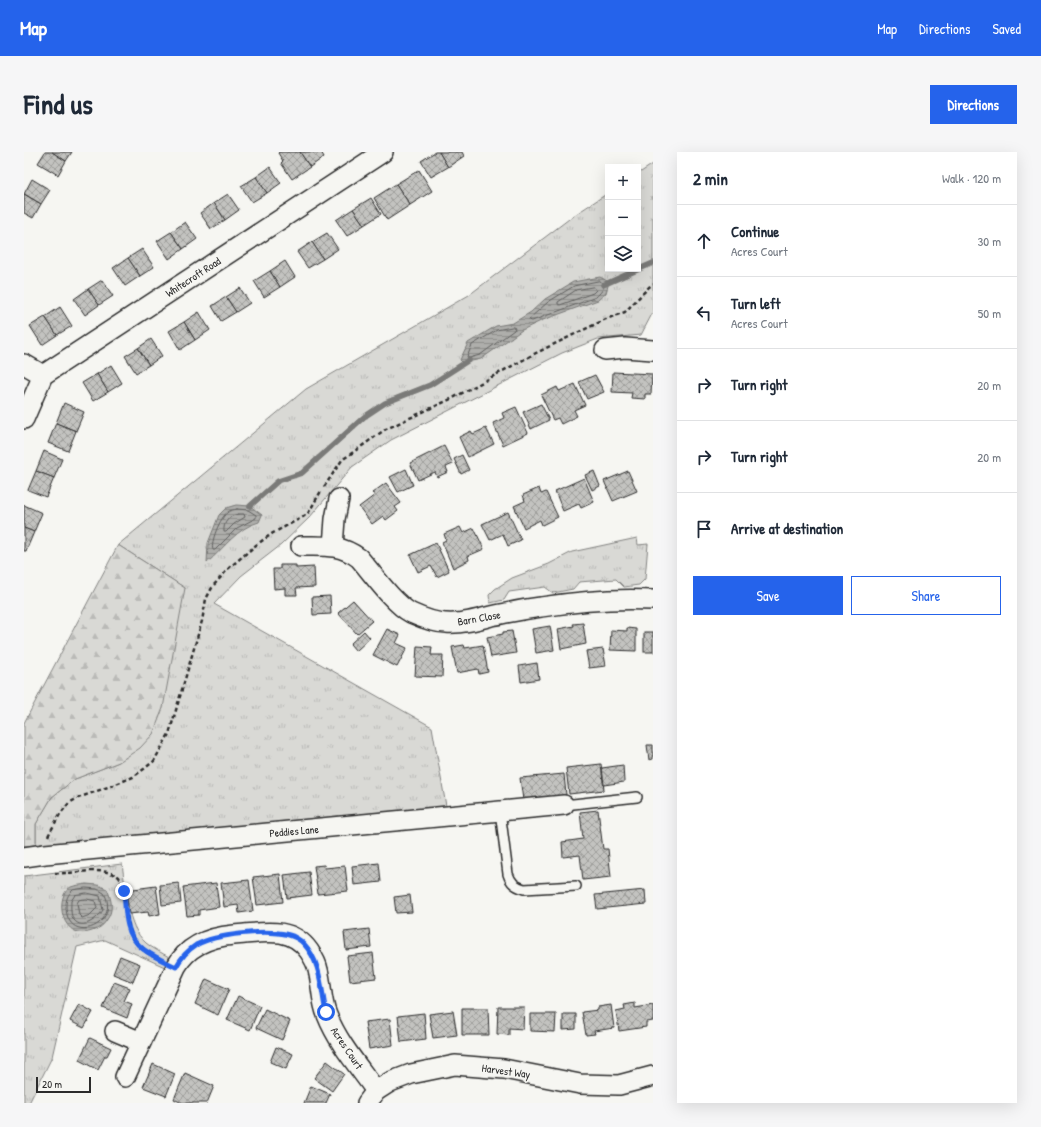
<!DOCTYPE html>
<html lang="en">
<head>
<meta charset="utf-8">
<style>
  body { margin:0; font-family:"Patrick Hand",sans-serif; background:#f6f6f7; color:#1f2937 }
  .controls { position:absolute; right:12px; top:12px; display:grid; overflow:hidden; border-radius:0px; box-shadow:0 4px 16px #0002 }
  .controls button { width:36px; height:36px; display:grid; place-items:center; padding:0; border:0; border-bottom:1px solid #e0e1e3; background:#fff; color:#1f2937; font:20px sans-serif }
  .scale { position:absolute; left:12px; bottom:10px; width:55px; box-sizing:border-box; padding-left:4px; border:2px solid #2b2b2b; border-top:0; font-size:11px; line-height:14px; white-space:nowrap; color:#2b2b2b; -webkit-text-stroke:3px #f6f6f2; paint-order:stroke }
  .stop { position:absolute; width:12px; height:12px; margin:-9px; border:3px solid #2563eb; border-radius:50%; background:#fff }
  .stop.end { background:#2563eb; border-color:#fff; box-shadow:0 1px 4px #0008 }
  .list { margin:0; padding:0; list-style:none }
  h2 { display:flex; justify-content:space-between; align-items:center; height:52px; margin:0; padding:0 16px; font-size:17px }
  h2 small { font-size:13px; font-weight:400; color:#747a83 }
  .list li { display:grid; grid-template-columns:26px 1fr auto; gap:12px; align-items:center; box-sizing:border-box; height:72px; padding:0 16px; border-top:1px solid #e0e1e3 }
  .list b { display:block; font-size:15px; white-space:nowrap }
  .list p { margin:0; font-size:13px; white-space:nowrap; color:#747a83 }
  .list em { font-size:13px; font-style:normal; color:#747a83 }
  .actions { display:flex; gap:8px; padding:12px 16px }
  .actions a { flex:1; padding:9px 0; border:1px solid #2563eb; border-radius:0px; text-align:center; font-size:14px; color:#2563eb }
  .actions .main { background:#2563eb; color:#fff }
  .icon { flex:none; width:22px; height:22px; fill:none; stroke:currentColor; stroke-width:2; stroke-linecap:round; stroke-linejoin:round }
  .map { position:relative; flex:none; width:629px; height:951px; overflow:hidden; border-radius:0px }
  header { display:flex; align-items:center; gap:24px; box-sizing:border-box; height:56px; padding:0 20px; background:#2563eb; color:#fff }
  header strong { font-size:19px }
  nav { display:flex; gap:22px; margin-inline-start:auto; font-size:14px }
  .intro { display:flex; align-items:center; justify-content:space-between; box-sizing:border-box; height:96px; padding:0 24px }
  h1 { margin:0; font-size:28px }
  .button { padding:10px 18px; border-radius:0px; background:#2563eb; color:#fff; font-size:14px; font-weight:700 }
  main { display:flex; gap:24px; padding:0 24px }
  aside { flex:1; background:#fff; border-radius:0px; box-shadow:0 4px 16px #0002 }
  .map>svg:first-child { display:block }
  .grass { fill:url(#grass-tufts); stroke:#828280 }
  .forest { fill:url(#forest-firs); stroke:#828280 }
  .water { fill:url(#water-rules); stroke:#7a7a78 }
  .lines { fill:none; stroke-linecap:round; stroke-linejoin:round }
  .shore { stroke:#5f5f5e; stroke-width:1 }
  .stream { stroke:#7a7a78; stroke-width:5.5 }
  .building { fill:url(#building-cross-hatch); stroke:#2b2b2b }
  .lane-casing { stroke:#2b2b2b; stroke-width:12 }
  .street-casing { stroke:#2b2b2b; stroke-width:22 }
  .path { stroke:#2b2b2b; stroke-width:2.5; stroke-dasharray:4 3; stroke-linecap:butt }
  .lane { stroke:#f6f6f2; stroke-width:9 }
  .street { stroke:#f6f6f2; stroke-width:19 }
  .route { stroke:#2563eb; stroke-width:5 }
  .labels { text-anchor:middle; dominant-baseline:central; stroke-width:3; stroke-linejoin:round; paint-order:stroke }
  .street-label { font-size:11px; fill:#2b2b2b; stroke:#f6f6f2 }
</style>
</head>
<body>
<header>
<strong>Map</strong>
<nav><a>Map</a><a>Directions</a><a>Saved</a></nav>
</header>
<div class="intro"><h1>Find us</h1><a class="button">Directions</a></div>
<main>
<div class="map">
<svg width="629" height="951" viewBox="0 0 629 951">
  <defs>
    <pattern id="grass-tufts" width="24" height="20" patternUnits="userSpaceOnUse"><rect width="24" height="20" fill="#d9d9d5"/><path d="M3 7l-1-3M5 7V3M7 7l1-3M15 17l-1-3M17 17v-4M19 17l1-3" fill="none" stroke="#babab7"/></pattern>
    <pattern id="forest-firs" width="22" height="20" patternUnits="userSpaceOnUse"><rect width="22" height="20" fill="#d9d9d5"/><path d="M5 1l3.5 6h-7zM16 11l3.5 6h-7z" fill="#babab7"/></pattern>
    <pattern id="water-rules" width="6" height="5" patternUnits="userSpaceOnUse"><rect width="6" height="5" fill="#aeaeab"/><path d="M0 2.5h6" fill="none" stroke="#8e8e8b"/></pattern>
    <pattern id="building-cross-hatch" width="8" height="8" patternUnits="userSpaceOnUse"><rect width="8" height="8" fill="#c3c3c0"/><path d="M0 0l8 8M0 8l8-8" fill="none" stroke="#9f9f9c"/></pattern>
  </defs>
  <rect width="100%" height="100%" fill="#f6f6f2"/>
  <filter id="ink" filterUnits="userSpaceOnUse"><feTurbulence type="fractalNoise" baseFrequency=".025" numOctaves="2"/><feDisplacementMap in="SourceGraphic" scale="8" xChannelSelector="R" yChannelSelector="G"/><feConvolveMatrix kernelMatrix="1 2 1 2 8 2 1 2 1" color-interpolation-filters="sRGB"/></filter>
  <g filter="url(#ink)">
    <g class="grass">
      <polygon points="629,12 629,160 617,183 574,187 538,201 367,288 328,315 286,365 257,393 217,424 190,452 408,575 422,654 12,693 12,672 28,645 51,627 95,610 161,436 94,393 282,237 445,143 549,64 584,41 584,117 614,117 614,22"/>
      <polygon points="613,386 614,393 624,392 621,427 615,433 600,435 592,427 555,430 549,437 529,441 521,435 485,440 480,448 466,451 465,443 471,437 488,426 525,412 548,400"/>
      <path d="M 98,712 C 102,737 102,773 122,791 C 128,796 138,801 145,805 L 143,816 L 81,788 L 53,795 L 28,905 L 5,951 L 0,951 L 0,724 Z"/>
    </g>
    <polygon class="forest" points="94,393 161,436 139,556 129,582 116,596 95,610 51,627 28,645 12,672 12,693 0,694 0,571"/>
    <g class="water">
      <polygon points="576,125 585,130 582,141 574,148 519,168 498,178 457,207 439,211 436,208 444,191 472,174 489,171 507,160 521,147 549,130"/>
      <path d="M 212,353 L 226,354 L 238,363 L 235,370 C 213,376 200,396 183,411 L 184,391 L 195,363 L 202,356 Z"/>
      <path d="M 62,732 L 74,733 L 83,737 C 88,748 90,759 82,769 C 79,774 74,777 68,779 C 36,790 30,743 47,735 C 52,733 58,733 62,732 Z"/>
    </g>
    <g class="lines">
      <g class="shore">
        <path d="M 575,129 L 579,131 C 581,137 576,141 572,145 L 508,169 L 505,168 L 506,166 L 524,150 L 550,134 Z"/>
        <polygon points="570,135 572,138 569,141 536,153 534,152 534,150 552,138"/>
        <polygon points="489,175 491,176 490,178 456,203 445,206 443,205 448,193 473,178"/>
        <path d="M 213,357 L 224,358 L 232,363 L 232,366 L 213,376 L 191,398 L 189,398 C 186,391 196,365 204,360 C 206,358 210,358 213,357 Z"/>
        <path d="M 214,362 L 220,362 L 221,365 L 210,372 L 202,380 L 200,380 C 199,370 205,364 214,362 Z"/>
        <path d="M 62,736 L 73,737 L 80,741 C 98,773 43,795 42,755 C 42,748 43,743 49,738 Z"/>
        <path d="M 63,741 L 76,744 L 79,758 C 74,766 59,779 50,768 C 46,763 47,755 47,749 L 51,743 Z"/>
        <polygon points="63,747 71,749 73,756 66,763 58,766 55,763 53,751 55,748"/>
      </g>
      <g class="stream">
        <polyline points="579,133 629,111"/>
        <polyline points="226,354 254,329 278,321 340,265 361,251 406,233 445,208"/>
      </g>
    </g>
    <g class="building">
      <polygon points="21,0 28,0 42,9 34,23 14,11"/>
      <polygon points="28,0 48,0 42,9"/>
      <polygon points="255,0 276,0 286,15 268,27 257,11 259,9 254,1"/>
      <polygon points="276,0 297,0 300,5 286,15"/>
      <polygon points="411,0 415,0 424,15 407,25 397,9"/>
      <polygon points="415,0 438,0 440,4 424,15"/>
      <polygon points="246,15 257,31 243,41 232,25"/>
      <polygon points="395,18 408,39 386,53 372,32"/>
      <polygon points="232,25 243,41 228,50 217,34"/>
      <polygon points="8,27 26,38 17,52 0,42"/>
      <polygon points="372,32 386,53 363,68 350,46"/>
      <polygon points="0,42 17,52 9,66 0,61"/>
      <polygon points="204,42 215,58 201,68 190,51"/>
      <polygon points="347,46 357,62 340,73 329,57"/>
      <polygon points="190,51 201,68 187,77 176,61"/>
      <polygon points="329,57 340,73 323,84 312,68"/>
      <polygon points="161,70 173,87 159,97 147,80"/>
      <polygon points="147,80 159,97 145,107 133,89"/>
      <polygon points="303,81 314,97 299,107 288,90"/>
      <polygon points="288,90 299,107 284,116 273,100"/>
      <polygon points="118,97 130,115 116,124 104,106"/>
      <polygon points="104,106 116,124 101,134 89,116"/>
      <polygon points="261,109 271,125 256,135 246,119"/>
      <polygon points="246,119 256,135 240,145 230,129"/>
      <polygon points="78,128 89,144 75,153 64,137"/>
      <polygon points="216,136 226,151 212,160 202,145"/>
      <polygon points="64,137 75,153 61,163 50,147"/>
      <polygon points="202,145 212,160 197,169 188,154"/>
      <polygon points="36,155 48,174 33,183 21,165"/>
      <polygon points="175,160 186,178 171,188 160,170"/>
      <polygon points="21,165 33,183 18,193 6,174"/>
      <polygon points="160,170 171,188 156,198 145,179"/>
      <polygon points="127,187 138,204 125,213 114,196"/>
      <polygon points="114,196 125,213 112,221 101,204"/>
      <polygon points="87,213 98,231 84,240 73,222"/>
      <polygon points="589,220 628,222 627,242 621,242 621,247 607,246 608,241 588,240"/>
      <polygon points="73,222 84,240 69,249 58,231"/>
      <polygon points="571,223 580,240 563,247 555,230"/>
      <polygon points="551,232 561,253 550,258 553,264 537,272 534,266 529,268 517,243 533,235 535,239"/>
      <polygon points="40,251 60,260 52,279 32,271"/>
      <polygon points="517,252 525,268 507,277 499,260"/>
      <polygon points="492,255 504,281 479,293 469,271 480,266 478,261"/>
      <polygon points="32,271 52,279 44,299 24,291"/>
      <polygon points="462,276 470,292 444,305 435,285 447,279 449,282"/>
      <polygon points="420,294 429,312 422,315 424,320 413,325 411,320 394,328 386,311"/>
      <polygon points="20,299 38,307 30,326 12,319"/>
      <polygon points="438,303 445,318 437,322 430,307"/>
      <polygon points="382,317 389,333 374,340 366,325"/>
      <polygon points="12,319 30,326 22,345 4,338"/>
      <polygon points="570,319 576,334 568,338 561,323"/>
      <polygon points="604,319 613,339 589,349 580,329"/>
      <polygon points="560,326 570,350 557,356 555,352 539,359 531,339"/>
      <polygon points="362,331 377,351 371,355 374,359 362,368 359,364 348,372 335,355 351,343 348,341"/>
      <polygon points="515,336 517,342 522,340 534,365 518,373 516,368 500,376 490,354 501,349 499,343"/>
      <polygon points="0,353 18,361 10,380 0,376"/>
      <polygon points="484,360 497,388 484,394 479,382 466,388 458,372"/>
      <polygon points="436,375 439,381 450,376 460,397 444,404 445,408 429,416 418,390 422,388 420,382"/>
      <polygon points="0,376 10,380 2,399 0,399"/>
      <polygon points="412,391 425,419 413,425 407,414 394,420 386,403"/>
      <polygon points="256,413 272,413 272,416 290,415 291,435 272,436 273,443 261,443 261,436 250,437 249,417 256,417"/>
      <polygon points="306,444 307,462 289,463 288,445"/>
      <polygon points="329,448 348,469 333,482 314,461"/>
      <polygon points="559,471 562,492 537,497 534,477 550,474 549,472"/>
      <polygon points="526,474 530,498 512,501 508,477"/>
      <polygon points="603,476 612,477 612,499 586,498 587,478 603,479"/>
      <polygon points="363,477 376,483 372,491 383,496 373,515 349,503"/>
      <polygon points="340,479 346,486 332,499 326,492"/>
      <polygon points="488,479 492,501 467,505 463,485 479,482 479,480"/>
      <rect x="620" y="480" width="9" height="20"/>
      <polygon points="440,493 441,496 459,493 464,520 455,522 454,517 433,521 428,495"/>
      <polygon points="393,494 408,495 407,503 419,503 418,525 391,524"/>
      <polygon points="579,497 582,514 565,516 562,499"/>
      <polygon points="513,511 515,527 497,530 495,514"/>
      <polygon points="623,593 629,593 629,607 625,608"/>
      <polygon points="577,612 580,638 545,642 542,616"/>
      <polygon points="599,613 600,630 580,633 578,616"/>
      <polygon points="540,622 542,643 499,648 496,626"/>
      <polygon points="574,658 579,697 584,697 587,725 559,728 556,703 539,705 538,690 559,687 556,660"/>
      <polygon points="355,711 357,730 330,733 328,714"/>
      <polygon points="300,713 301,716 321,714 324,739 294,742 290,714"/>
      <polygon points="285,720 288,743 263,746 260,723"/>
      <polygon points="256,722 259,750 233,753 229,725"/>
      <polygon points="225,728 229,759 215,761 214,753 200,755 197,731"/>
      <polygon points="155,731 157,751 138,753 136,733"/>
      <polygon points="192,731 195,755 175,758 175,763 163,764 159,735"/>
      <polygon points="132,734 136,762 125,764 124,760 105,762 102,738"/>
      <polygon points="621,738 622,752 573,757 571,743"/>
      <polygon points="386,743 388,760 372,761 370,745"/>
      <polygon points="345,777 347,795 322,798 320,780"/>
      <polygon points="349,801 352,826 326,829 323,804"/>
      <polygon points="96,804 116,812 109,830 89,822"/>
      <polygon points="182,827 205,837 194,863 171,852"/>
      <polygon points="90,830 106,836 100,849 108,852 103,866 79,856"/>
      <polygon points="214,844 236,854 226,878 203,868"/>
      <polygon points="611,851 611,856 629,853 629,869 622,870 622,875 595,879 592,859 601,857 600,853"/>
      <polygon points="55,852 69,860 60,876 46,869"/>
      <polygon points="587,853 590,876 570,879 571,882 562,883 558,860 574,858 574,855"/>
      <polygon points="474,855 500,855 499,877 485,876 485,883 473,882"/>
      <polygon points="438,856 464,856 465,883 438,883"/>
      <polygon points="241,857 266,869 258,888 232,876"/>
      <polygon points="429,859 433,883 409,886 405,862"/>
      <polygon points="400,861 402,887 377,890 374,864"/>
      <polygon points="506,862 532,862 531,880 506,879"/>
      <polygon points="539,862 552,862 552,877 539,878"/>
      <polygon points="366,867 369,893 345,897 341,870"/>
      <polygon points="66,886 87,896 83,904 81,904 74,918 55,908"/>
      <polygon points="252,895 269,902 262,917 246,910"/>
      <polygon points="303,909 320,922 308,939 290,926"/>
      <polygon points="129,912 151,922 142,944 119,935"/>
      <polygon points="161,921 190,934 183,951 158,951 150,947"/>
      <polygon points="287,934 306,942 302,951 280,951"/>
    </g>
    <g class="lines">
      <defs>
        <g id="lane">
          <polyline points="540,653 613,645"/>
          <path d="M 476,659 L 484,722 C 487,731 491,734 500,737 L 552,734"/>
        </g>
        <g id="street">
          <polyline points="581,198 601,196 629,198"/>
          <polyline points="0,212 19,223"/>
          <polyline points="0,267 19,223 359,0"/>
          <path d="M 277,394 C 300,394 316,392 335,406 C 349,422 369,451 387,461 C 398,466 410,471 422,471 C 437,472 452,468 467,464 C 483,461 500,457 517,455 C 555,449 591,446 629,448"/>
          <polyline points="309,394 311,367 315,347"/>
          <polyline points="0,705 21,702 540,653"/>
          <polyline points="91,879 117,890"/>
          <path d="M 101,925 L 152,815 C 164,793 186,785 210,783 C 238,781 267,773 285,799 C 289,805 293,812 294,818 C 298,833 297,849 303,863 C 314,891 335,915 352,939"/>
          <polyline points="343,951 352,939 366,930 387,922 431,913 480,917 556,932 595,933 629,924"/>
        </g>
      </defs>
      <use href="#lane" class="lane-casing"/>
      <use href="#street" class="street-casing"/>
      <g class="path">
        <polyline points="300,335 318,308 362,277 429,246 512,201 582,167 601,160 625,135 629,132"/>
        <polyline points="24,684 36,662 45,651 54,646 92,632 109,625 120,617 130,609 145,582 178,469 182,447 189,434 205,416 232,393 249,381 279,365 285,360 297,339"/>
        <path d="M 31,721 C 50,723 78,713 95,725 C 99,733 100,741 101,750 C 105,781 105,792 136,807"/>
      </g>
      <use href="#lane" class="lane"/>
      <use href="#street" class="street"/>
    </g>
  </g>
  <g class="lines" filter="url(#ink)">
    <path class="route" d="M 100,739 C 101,751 101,763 104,774 C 109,797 132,805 152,815 C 157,806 164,798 172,793 C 192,782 243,777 265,783 C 269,784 277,788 280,792 C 297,810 297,837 302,860"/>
  </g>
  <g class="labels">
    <g class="street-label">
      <text transform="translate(169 125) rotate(-33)">Whitecroft Road</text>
      <text transform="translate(455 466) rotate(-10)">Barn Close</text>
      <text transform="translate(270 679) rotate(-5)">Peddies Lane</text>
      <text transform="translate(323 896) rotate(56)">Acres Court</text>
      <text transform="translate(482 919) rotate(8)">Harvest Way</text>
    </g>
  </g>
</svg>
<div class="controls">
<button>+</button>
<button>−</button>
<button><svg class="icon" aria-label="layers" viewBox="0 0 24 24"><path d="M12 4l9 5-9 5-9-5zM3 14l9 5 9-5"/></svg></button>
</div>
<div class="scale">20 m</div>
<div class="stop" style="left:302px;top:860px"></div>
<div class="stop end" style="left:100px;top:739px"></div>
</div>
<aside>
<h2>2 min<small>Walk · 120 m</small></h2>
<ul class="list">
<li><svg class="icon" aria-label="ahead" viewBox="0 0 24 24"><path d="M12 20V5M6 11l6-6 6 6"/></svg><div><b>Continue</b><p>Acres Court</p></div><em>30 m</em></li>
<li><svg class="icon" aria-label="left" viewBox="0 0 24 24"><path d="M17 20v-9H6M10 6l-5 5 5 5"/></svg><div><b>Turn left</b><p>Acres Court</p></div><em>50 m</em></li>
<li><svg class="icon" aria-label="right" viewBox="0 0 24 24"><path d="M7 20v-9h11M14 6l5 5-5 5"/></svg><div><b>Turn right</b></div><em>20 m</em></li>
<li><svg class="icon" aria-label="right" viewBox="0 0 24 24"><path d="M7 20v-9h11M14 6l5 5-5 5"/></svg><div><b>Turn right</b></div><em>20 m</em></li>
<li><svg class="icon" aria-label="arrive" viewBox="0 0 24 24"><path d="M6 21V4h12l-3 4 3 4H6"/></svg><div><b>Arrive at destination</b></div></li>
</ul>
<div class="actions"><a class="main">Save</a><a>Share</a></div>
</aside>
</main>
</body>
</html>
